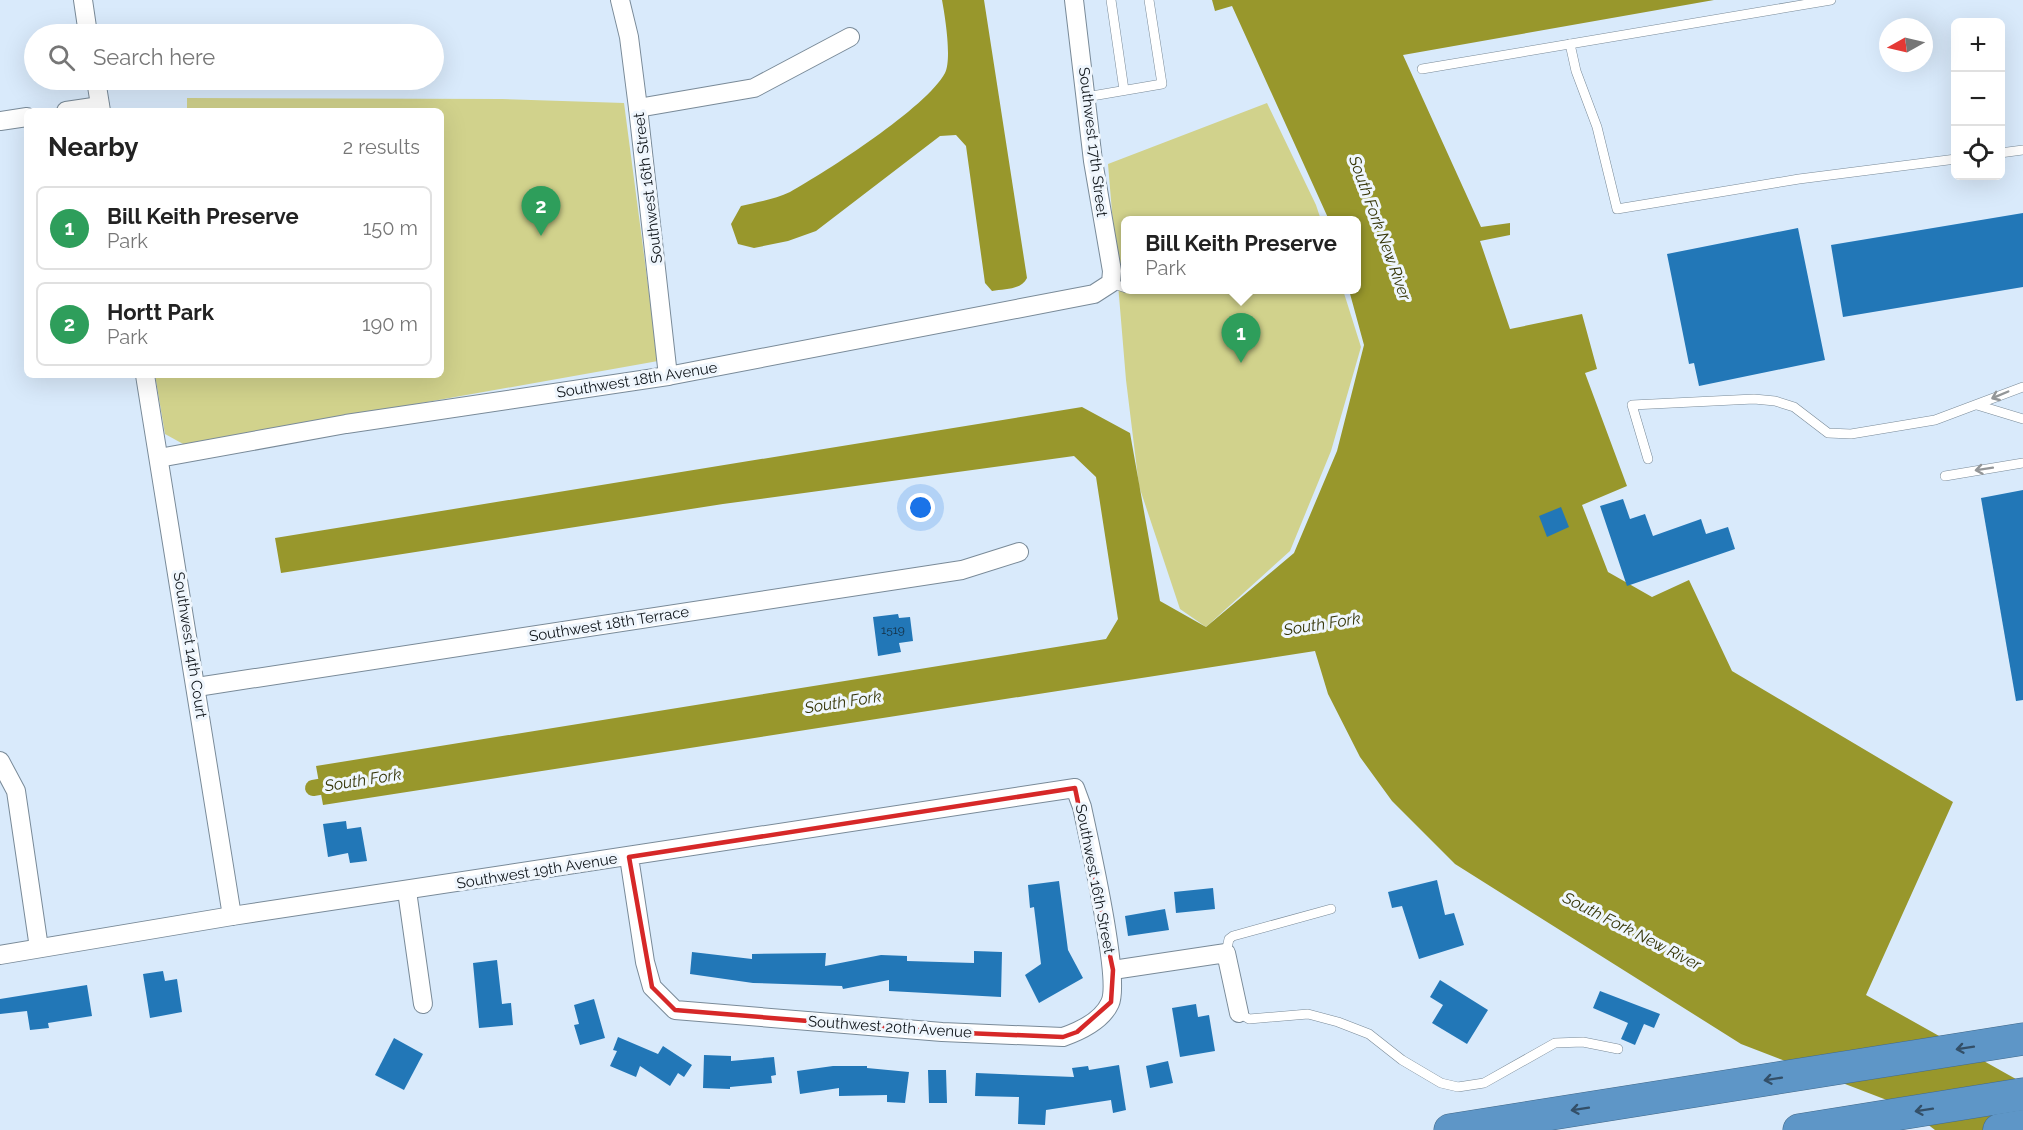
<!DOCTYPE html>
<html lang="en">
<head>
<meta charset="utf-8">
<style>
  body { margin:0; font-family:Raleway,sans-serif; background:#f6f6f6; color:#222 }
  .controls { position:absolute; right:18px; top:18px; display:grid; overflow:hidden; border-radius:9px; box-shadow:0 6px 24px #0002 }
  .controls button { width:54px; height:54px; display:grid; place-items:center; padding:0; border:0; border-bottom:2px solid #e0e0e0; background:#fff; color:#222; font:30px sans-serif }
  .compass { position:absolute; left:1879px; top:18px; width:54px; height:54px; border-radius:50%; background:#fff; box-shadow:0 6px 24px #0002; rotate:262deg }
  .you { position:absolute; left:921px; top:508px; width:21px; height:21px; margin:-15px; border:4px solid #fff; border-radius:50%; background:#1a73e8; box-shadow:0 0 0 9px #1a73e833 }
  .badge { display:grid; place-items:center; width:39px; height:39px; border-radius:50%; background:#0f766e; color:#fff; font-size:20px; font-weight:700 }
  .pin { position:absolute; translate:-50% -50px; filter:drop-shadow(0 2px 3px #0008) }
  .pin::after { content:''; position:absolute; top:32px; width:21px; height:18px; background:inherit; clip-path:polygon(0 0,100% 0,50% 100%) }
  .popup { position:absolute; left:1121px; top:216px; width:240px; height:78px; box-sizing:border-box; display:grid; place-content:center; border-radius:9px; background:#fff; filter:drop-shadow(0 2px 4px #0005); font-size:20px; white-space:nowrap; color:#767676 }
  .popup b { font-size:22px; color:#222 }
  .popup::after { content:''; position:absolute; left:50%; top:100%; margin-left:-12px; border:12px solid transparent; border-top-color:#fff }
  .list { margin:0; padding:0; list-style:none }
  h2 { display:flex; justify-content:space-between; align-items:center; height:78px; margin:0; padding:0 24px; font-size:26px }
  h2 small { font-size:20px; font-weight:400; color:#767676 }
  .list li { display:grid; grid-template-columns:39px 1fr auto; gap:18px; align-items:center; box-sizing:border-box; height:84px; margin:0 12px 12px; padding:0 12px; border:2px solid #e0e0e0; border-radius:9px }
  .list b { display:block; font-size:22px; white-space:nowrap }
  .list p { margin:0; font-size:20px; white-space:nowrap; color:#767676 }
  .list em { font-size:20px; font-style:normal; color:#767676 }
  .icon { flex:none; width:33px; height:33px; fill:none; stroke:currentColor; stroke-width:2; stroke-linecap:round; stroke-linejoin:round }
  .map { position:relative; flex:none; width:2023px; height:1130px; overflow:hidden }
  .search { position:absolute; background:#fff; box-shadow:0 6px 24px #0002; left:24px; top:24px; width:420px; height:66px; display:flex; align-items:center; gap:15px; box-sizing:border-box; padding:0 21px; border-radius:33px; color:#767676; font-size:22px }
  .panel { position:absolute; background:#fff; box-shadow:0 6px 24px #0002; left:24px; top:108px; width:420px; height:270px; border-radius:9px }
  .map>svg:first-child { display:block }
  .green { fill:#d1d28c }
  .water { fill:#98972c }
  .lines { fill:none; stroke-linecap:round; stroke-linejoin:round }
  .canal { stroke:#98972c; stroke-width:16 }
  .building { fill:#2277b7 }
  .service-casing { stroke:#798a98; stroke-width:10 }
  .minor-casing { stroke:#798a98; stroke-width:20 }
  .motorway-casing { stroke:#42698a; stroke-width:33 }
  .service { stroke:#fff; stroke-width:9 }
  .minor { stroke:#fff; stroke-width:18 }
  .motorway { stroke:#5e96c7; stroke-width:32 }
  .oneway { stroke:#939698 }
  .oneway2 { stroke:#334f68 }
  .marked { fill:none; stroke:#d62828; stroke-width:4.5; stroke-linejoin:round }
  .labels { text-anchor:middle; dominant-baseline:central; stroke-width:6; stroke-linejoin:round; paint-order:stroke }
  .number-label { font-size:12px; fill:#142e41 }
  .street-label { font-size:15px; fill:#0f151a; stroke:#eff6fd }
  .water-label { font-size:16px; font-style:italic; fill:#363608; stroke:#eff6fd }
</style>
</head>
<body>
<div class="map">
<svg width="2023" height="1130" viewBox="0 0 2023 1130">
  <rect width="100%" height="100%" fill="#d9eafb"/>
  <g class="green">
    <polygon points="187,98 502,99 624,103 658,361 185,445 165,434 155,375 441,375 441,111 187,111"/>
    <polygon points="1267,103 1316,205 1321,220 1126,220 1126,290 1343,290 1361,347 1331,451 1290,551 1206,627 1180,609 1139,486 1126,380 1108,164"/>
  </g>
  <g class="water">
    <path d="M 942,0 L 984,0 L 1027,278 C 1021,290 1005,289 992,291 L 985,283 L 966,146 L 956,135 L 940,136 L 816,231 L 788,241 L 754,248 L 738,244 L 731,224 L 741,206 C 757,202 776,199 790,192 C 826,172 927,107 945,73 C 952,59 945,16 942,0 Z"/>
    <polygon points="1212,0 1714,0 1403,55 1481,227 1510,223 1510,235 1480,241 1510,329 1582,314 1597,369 1585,373 1627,486 1582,505 1608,572 1652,597 1689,580 1732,671 1953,802 1866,995 2023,1083 2023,1130 1935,1130 1905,1107 1741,1044 1455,864 1392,801 1360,757 1328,694 1315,651 323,805 316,766 1106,639 1118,619 1096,477 1074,456 723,504 281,573 275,538 1082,407 1130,433 1160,601 1206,627 1294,553 1337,451 1364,345 1349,290 1356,290 1356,220 1329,220 1232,6 1215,11"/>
  </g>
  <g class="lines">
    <polyline class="canal" points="313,788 342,783"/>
  </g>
  <g class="building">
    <polygon points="2023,213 2023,287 1843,317 1831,245"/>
    <polygon points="1798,228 1825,360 1699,386 1694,363 1689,364 1667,254"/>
    <polygon points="2023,490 2023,700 2016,701 1981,498"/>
    <polygon points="1623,499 1630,519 1645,514 1653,536 1701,519 1706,534 1728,527 1735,549 1627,586 1600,506"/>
    <polygon points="1561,507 1569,527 1547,537 1539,516"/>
    <polygon points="898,614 899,618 910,617 913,641 899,643 901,652 878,656 873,617"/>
    <polygon points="346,821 347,829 361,827 367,861 350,863 348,853 328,857 323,824"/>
    <polygon points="1437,880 1445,915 1454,913 1464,945 1419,959 1402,906 1392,908 1388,892"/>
    <polygon points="1059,881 1068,950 1083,978 1039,1003 1025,975 1041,964 1034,907 1030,908 1028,885"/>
    <polygon points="1213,888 1215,909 1176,913 1174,892"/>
    <polygon points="1165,909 1169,930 1128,936 1125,916"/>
    <polygon points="974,951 1002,952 1001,997 889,991 889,980 843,989 842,986 753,983 690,974 692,952 752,959 752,954 826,953 825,966 881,955 907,956 907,961 974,963"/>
    <polygon points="497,960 502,1004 511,1003 513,1025 479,1028 473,963"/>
    <polygon points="163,971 165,981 177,979 182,1012 150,1018 143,974"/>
    <polygon points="1440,980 1488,1010 1467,1044 1432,1023 1443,1005 1430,997"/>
    <polygon points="87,985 92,1016 48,1023 49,1028 30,1030 27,1011 0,1014 0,999"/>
    <polygon points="1600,991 1660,1014 1654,1028 1644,1024 1635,1045 1621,1039 1628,1023 1593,1008"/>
    <polygon points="594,999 605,1038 580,1045 574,1025 579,1024 574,1005"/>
    <polygon points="1196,1004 1198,1017 1209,1015 1215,1051 1180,1057 1172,1008"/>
    <polygon points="618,1037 658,1054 663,1046 692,1065 684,1077 678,1073 670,1086 640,1066 636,1077 610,1066 617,1051 613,1050"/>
    <polygon points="394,1038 423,1054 404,1090 375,1075"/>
    <polygon points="704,1055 731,1056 731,1061 774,1057 776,1075 771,1076 772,1083 730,1087 730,1089 703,1088"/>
    <polygon points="1168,1061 1173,1083 1150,1088 1146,1066"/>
    <polygon points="1119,1065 1126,1110 1113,1113 1111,1100 1046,1110 1045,1125 1018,1124 1019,1097 975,1096 976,1073 1074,1077 1072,1068 1088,1066 1089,1070"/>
    <polygon points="833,1066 867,1066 867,1068 909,1072 905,1103 887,1102 887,1095 839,1096 839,1088 800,1094 797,1071"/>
    <polygon points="928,1070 946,1070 947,1103 929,1103"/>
  </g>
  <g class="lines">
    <defs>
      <g id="service">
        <polyline points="1111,0 1124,90"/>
        <polyline points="1570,44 1576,71 1597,127 1617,209 1799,179 1956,159"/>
        <polyline points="1422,69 1831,0"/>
        <polyline points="1086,97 1162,84 1149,0"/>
        <polyline points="2000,153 2023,150"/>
        <polyline points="1111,283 1126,288"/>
        <polyline points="1977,405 2023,419"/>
        <polyline points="1648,459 1632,405 1754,399 1775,401 1794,407 1828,433 1851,434 1935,420 2023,387"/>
        <polyline points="1945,476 2023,463"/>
        <polyline points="1226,953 1229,939 1233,936 1331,909"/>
        <polyline points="1239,1013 1249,1019 1308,1014 1338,1022 1369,1034 1402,1060 1441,1083 1458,1087 1484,1083 1555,1043 1583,1042 1618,1049"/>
      </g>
      <g id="minor">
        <polyline points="83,0 88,34"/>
        <polyline points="620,0 629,37 638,108 668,376"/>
        <polyline points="96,80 101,111"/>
        <polyline points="638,108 754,88 850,37"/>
        <polyline points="66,111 100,106"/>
        <polyline points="0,121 27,117"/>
        <polyline points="145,375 232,916"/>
        <polyline points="159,458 346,424 668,376 1094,294 1111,283 1112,271 1093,161 1074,0"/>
        <polyline points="197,687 962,570 1019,552"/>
        <polyline points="0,761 16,791 39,948"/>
        <polyline points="407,891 423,1004"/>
        <path d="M 0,955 L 232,916 L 1075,788 L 1082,807 C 1089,840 1121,980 1110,1003 C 1102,1021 1080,1031 1063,1037 L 942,1032 L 675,1010 L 652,987 L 645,962 L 629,857"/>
        <polyline points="1113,970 1226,953 1239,1013"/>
      </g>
      <g id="motorway">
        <polyline points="1450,1130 2023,1039"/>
        <polyline points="1799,1130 2023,1094"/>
        <polyline points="1999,1130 2023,1126"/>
      </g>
    </defs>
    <use href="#service" class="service-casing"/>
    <use href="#minor" class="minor-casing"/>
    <use href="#motorway" class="motorway-casing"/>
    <use href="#service" class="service"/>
    <use href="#minor" class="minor"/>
    <use href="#motorway" class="motorway"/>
  </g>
  <defs><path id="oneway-shaft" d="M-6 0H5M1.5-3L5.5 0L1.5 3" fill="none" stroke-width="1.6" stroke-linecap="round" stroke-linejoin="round" transform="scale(1.5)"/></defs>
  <g class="oneway">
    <use href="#oneway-shaft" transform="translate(2000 395) rotate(157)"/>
    <use href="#oneway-shaft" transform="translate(1984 469) rotate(171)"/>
  </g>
  <g class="oneway2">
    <use href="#oneway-shaft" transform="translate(1965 1048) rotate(171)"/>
    <use href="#oneway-shaft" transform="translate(1773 1079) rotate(171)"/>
    <use href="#oneway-shaft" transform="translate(1580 1109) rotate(171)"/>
    <use href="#oneway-shaft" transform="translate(1924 1110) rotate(171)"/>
  </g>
  <path class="marked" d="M 1075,788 L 1113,970 L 1111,1002 L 1077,1032 L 1063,1037 L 942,1032 L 675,1010 L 652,987 L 629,857 Z"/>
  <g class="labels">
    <g class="number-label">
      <text x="893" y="630">1519</text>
    </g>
    <g class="street-label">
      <text transform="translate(1093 142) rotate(83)">Southwest 17th Street</text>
      <text transform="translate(648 188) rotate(-97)">Southwest 16th Street</text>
      <text transform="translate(637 380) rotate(-9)">Southwest 18th Avenue</text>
      <text transform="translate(609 624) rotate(-9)">Southwest 18th Terrace</text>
      <text transform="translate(190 645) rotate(81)">Southwest 14th Court</text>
      <text transform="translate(537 871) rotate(-9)">Southwest 19th Avenue</text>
      <text transform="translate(1095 879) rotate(79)">Southwest 16th Street</text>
      <text transform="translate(890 1027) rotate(4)">Southwest 20th Avenue</text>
    </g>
    <g class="water-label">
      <text transform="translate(1380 228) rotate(70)">South Fork New River</text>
      <text transform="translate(1322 624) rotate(-9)">South Fork</text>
      <text transform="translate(843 702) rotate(-9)">South Fork</text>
      <text transform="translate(363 780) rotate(-9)">South Fork</text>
      <text transform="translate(1632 931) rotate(27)">South Fork New River</text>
    </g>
  </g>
</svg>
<div class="controls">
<button>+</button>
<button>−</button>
<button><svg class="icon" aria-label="locate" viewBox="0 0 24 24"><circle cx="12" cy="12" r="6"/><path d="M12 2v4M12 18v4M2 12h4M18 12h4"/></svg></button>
</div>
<svg class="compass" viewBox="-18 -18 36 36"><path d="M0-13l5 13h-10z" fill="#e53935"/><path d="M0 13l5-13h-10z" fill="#767676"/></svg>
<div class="you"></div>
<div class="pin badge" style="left:1241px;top:363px;background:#2e9e5b">1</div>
<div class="popup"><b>Bill Keith Preserve</b>Park</div>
<div class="pin badge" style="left:541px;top:236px;background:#2e9e5b">2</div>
<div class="search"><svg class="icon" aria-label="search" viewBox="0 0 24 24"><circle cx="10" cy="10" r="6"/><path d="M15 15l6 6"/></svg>Search here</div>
<section class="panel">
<h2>Nearby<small>2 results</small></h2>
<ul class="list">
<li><span class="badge" style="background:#2e9e5b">1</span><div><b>Bill Keith Preserve</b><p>Park</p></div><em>150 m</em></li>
<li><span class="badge" style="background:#2e9e5b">2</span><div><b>Hortt Park</b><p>Park</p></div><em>190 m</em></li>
</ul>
</section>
</div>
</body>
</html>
